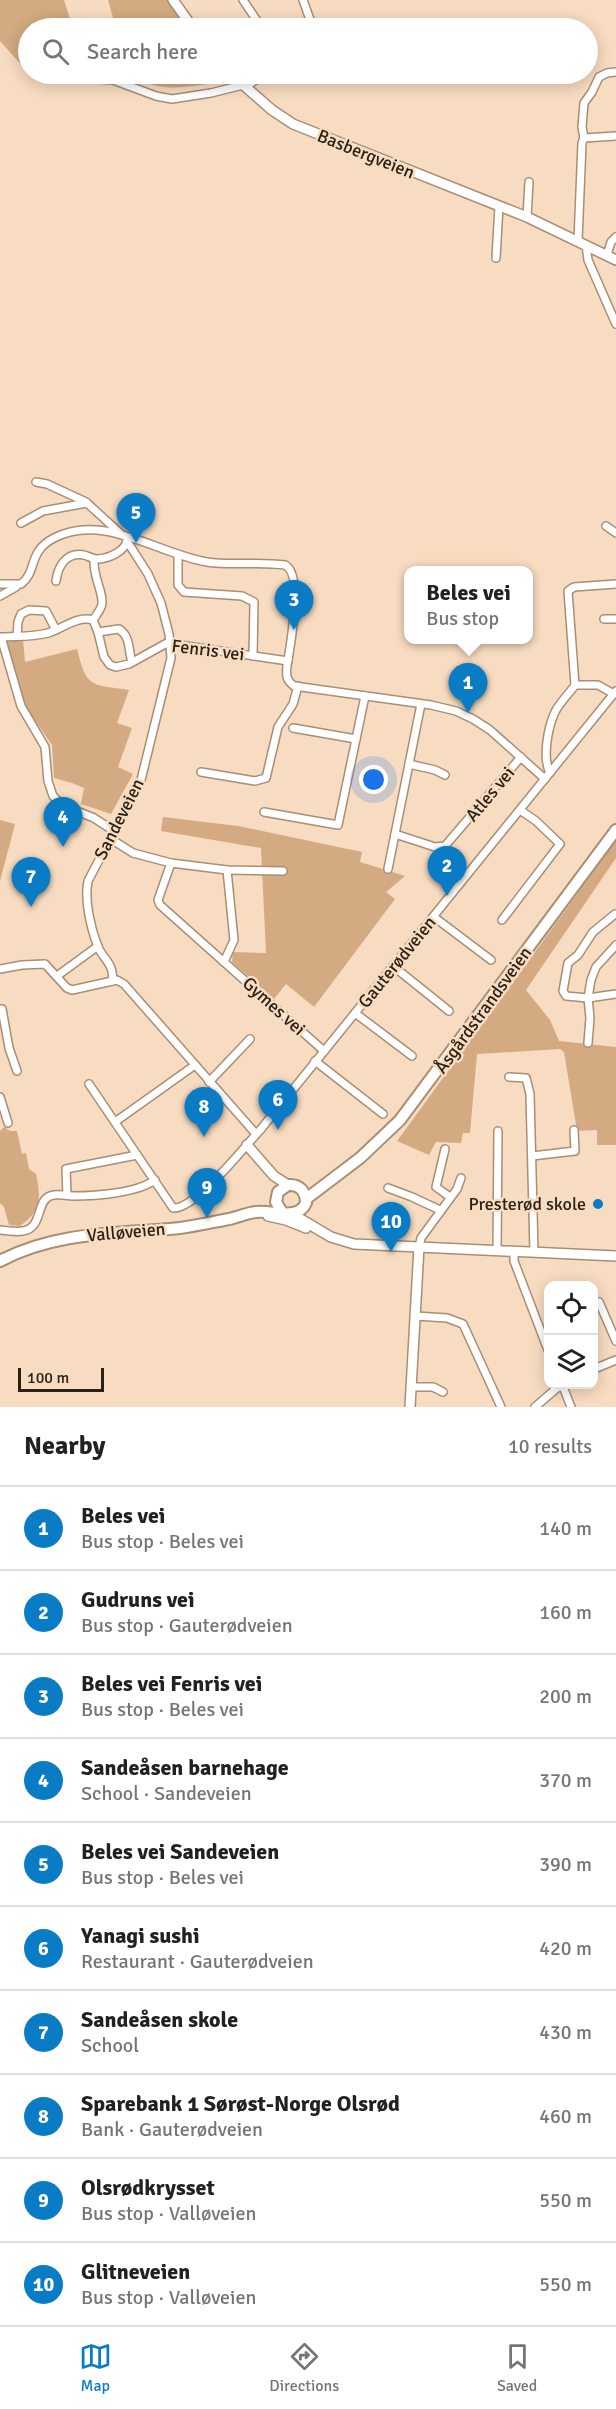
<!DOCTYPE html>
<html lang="en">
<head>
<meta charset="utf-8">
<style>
  body { margin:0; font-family:Signika,sans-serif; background:#f6f6f6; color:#202124 }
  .controls { position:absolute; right:18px; bottom:18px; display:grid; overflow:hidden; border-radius:12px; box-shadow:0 3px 15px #0003 }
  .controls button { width:54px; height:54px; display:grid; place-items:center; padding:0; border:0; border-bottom:2px solid #e0e0e0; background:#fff; color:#202124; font:30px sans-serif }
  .scale { position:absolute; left:18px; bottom:15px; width:86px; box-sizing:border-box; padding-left:6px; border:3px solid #2a2015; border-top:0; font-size:16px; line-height:21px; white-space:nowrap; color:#2a2015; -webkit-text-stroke:4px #f8dcc1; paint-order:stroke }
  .you { position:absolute; left:374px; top:780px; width:21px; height:21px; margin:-15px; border:4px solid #fff; border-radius:50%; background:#1a73e8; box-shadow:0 0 0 9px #1a73e833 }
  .badge { display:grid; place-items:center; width:39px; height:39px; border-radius:50%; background:#0a7cc6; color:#fff; font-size:20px; font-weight:700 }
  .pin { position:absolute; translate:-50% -50px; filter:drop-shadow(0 2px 3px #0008) }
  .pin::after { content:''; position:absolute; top:32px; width:21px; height:18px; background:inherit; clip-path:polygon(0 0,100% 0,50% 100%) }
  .popup { position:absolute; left:404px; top:566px; width:129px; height:78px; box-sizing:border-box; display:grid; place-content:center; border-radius:12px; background:#fff; filter:drop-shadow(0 2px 4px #0005); font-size:20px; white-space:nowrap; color:#757577 }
  .popup b { font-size:22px; color:#202124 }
  .popup::after { content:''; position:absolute; left:50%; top:100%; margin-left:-12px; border:12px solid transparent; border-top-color:#fff }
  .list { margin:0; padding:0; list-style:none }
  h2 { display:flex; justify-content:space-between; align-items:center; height:78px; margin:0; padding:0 24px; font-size:26px }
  h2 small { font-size:20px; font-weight:400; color:#757577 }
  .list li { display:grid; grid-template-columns:39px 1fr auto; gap:18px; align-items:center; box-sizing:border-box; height:84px; padding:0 24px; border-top:2px solid #e0e0e0 }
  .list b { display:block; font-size:22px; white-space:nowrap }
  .list p { margin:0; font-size:20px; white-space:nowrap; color:#757577 }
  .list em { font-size:20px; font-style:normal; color:#757577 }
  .icon { flex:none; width:33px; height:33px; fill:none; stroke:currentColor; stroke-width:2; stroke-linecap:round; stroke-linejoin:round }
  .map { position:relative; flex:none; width:616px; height:1407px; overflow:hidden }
  .search { position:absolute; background:#fff; box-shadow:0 3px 15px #0003; left:18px; right:18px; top:18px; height:66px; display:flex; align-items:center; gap:15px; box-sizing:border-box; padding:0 21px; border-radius:33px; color:#757577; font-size:22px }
  .sheet { height:918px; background:#fff }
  nav { display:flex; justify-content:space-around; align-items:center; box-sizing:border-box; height:84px; border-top:2px solid #e0e0e0; background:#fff; font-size:16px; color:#757577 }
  nav a { display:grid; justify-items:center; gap:3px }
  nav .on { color:#0a7cc6 }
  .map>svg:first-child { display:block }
  .green { fill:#d3aa81 }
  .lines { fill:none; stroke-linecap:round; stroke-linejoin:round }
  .street-casing { stroke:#a88e75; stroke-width:10 }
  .secondary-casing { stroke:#a88e75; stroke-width:12 }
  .primary-casing { stroke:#a88e75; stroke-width:14 }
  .street { stroke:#fff; stroke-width:7 }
  .secondary { stroke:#fff; stroke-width:9 }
  .primary { stroke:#fff; stroke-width:10 }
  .poi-dot { fill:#0a7cc6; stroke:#f8dcc1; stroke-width:2 }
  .labels { text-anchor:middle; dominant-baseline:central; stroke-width:5; stroke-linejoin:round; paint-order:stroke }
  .street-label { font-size:18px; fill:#2a2015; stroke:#f8dcc1 }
  .poi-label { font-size:18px; fill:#2a2015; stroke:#f8dcc1; text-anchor:end }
</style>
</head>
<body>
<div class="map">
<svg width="616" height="1407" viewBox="0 0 616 1407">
  <rect width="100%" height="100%" fill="#f8dcc1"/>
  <g class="green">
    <polygon points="0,0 64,0 73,28 28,28 28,70 25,69 0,41"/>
    <polygon points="108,0 171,0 187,28 116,28"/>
    <path d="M 136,74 L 224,74 L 230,81 C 204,83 155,98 136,74 Z"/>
    <path d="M 23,640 L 25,662 L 77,649 C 87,689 91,684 129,690 L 117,723 L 132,728 L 118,767 L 133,774 L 111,814 L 81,804 L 84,788 L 72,783 L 54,778 L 52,745 L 25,706 L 4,642 Z"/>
    <polygon points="163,817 238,826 362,852 360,862 405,876 386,892 395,899 314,1007 286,984 274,999 232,962 233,952 266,953 261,848 161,831"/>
    <polygon points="0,820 15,824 0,881"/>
    <polygon points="616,841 616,858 526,990 550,1020 559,1041 616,1047 616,1145 597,1145 597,1130 577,1131 564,1052 560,1049 477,1054 470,1133 463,1133 461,1143 436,1142 429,1155 397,1141"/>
    <path d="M 4,1127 L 10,1131 L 17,1131 L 22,1154 L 26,1153 L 29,1169 L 36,1174 C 41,1199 42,1210 20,1226 L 9,1225 L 4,1207 L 0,1203 L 0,1131 Z"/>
  </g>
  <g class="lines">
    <defs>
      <g id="street">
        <polyline points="243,0 262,28"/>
        <polyline points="303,0 313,28"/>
        <polyline points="72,77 113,80 156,96 172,99 211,93 243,85"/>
        <polyline points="245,87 265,74"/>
        <polyline points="584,138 616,136"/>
        <polyline points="527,217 529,182"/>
        <polyline points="578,241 582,143 584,138 582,127 584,103 592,92 599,77 607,73 615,72"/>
        <polyline points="586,245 588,260 616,324"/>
        <polyline points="607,255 611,242 616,237"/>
        <polyline points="496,258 499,206"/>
        <polyline points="36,482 47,484 86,502"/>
        <polyline points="21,523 43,511 87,503 122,535"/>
        <polyline points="606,526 616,533"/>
        <polyline points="178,556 178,585 184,592 242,596 254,602 253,656"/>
        <path d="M 56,581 C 58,566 66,552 84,555 C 88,556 93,559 97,559 C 108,559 126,551 127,540"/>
        <path d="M 0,584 L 21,584 C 38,571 27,552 54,538 C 103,512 158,554 207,562 C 233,566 259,561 285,565 C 304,574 290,647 287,666 C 286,675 286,680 294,686 L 431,705 L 456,711 L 473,719 L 490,730 L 545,779"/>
        <polyline points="0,596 16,587"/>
        <polyline points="604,619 616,619"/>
        <path d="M 93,620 C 96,615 102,609 102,603 C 103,591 93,578 94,559"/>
        <path d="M 98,632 L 119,629 C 131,637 128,650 132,662"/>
        <polyline points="17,636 18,622 21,614 29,610 46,611 56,630"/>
        <polyline points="575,685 598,685 614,694"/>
        <polyline points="293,728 356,739"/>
        <polyline points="409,764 435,770 445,775"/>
        <polyline points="201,772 255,781 266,778 278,727 293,704 298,686"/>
        <path d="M 550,773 C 542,758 548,727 555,712 C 560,702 569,694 575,685 L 568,591 L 574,587 L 616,584"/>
        <polyline points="264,812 338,825 365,696"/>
        <path d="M 114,831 L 94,818 L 62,805 L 53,796 L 48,781 L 45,747 L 21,706 L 1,637 C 17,636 33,637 48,633 C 62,629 78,615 93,620 L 98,632 L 104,657 L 110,665 L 116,667 L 129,664 L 167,643 L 288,661"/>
        <polyline points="395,834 435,847 445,846 521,757"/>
        <polyline points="111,839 133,853 171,863"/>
        <polyline points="388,869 421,704"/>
        <polyline points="283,871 227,870 171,863 158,900 160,905 324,1051"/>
        <polyline points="615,914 593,932 578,955 568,963 563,991 566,996 588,998 616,994"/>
        <polyline points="434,917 491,960"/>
        <polyline points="502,920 560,844 536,821 520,810"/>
        <polyline points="224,962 234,940 227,870"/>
        <polyline points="393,966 449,1011"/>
        <polyline points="0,969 22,965 45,964 67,988 72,990 117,980 124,984 256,1134"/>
        <polyline points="57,976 98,946"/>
        <path d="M 112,981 C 115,965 104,960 98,947 C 91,929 84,900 88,881 L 141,780 L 171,658 L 169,634 L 161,603 L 148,574 L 127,541"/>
        <polyline points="0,1009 2,1009 9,1048 17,1071"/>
        <polyline points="355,1013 412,1056"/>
        <polyline points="588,1043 590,1018 588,998 591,980 596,967 616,945"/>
        <polyline points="315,1061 383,1114"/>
        <polyline points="509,1077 526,1078 530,1094 534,1252"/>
        <polyline points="209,1082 250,1039"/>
        <path d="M 89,1084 L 173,1208 C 195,1210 245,1146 261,1129 L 616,691"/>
        <polyline points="0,1097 8,1123"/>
        <polyline points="115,1122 195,1065"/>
        <polyline points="445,1149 436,1187 450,1197"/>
        <polyline points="532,1156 575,1151 574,1130"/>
        <polyline points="388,1188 412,1197 440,1210"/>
        <polyline points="67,1195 66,1169 137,1155"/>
        <path d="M 0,1230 C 7,1231 16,1232 23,1231 C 43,1228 36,1201 50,1196 C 59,1193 65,1196 73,1196 C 96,1196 137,1193 155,1180"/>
        <polyline points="419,1247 421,1238 457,1189 461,1178"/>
        <polyline points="497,1251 498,1131"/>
        <polyline points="514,1251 514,1261 548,1350"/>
        <polyline points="599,1302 616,1341"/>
        <polyline points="416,1316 447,1318 463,1324 501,1407"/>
        <polyline points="594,1369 616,1360"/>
        <polyline points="562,1384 571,1407"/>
        <polyline points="411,1387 433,1387 443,1392"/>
        <polyline points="535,1407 557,1388 563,1386"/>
      </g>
      <g id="secondary">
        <polyline points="173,0 193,28"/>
        <polyline points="231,74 272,110 293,124 527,217 616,260"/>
        <polyline points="247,1145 274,1176 288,1185"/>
        <polyline points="292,1214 331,1237 354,1244 616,1256"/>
        <polyline points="268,1216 286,1220 306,1228"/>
        <polyline points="410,1407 419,1247"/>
      </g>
      <g id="primary">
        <polyline points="306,1199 360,1158 400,1120 616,830"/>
        <path d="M 0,1261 C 56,1231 118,1234 180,1228 C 196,1226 213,1222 229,1219 C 238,1217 247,1213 256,1212 C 273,1210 298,1221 306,1203 C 306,1191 299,1184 288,1185 L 278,1192 L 276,1202 L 282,1212"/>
      </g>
    </defs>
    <use href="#street" class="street-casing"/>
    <use href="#secondary" class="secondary-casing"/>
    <use href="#primary" class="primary-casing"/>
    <use href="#street" class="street"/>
    <use href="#secondary" class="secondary"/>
    <use href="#primary" class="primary"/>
  </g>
  <circle class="poi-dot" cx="598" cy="1204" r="6"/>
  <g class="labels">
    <g class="street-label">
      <text transform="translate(366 154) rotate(22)">Basbergveien</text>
      <text transform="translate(208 650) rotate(7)">Fenris vei</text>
      <text transform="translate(490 794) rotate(-50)">Atles vei</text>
      <text transform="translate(119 819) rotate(-63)">Sandeveien</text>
      <text transform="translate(397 962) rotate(-51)">Gauterødveien</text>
      <text transform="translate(274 1006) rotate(42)">Gymes vei</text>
      <text transform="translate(483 1010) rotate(-54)">Åsgårdstrandsveien</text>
      <text transform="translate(126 1232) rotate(-5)">Valløveien</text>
    </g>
    <g class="poi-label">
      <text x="586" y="1204">Presterød skole</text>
    </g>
  </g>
</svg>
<div class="controls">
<button><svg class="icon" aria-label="locate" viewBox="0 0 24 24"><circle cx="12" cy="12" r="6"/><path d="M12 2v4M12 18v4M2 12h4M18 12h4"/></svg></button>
<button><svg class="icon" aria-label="layers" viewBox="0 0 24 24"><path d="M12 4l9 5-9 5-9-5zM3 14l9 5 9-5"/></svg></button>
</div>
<div class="scale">100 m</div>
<div class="you"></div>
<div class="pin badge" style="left:468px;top:713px">1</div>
<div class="popup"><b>Beles vei</b>Bus stop</div>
<div class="pin badge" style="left:447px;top:896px">2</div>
<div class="pin badge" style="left:294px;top:630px">3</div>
<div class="pin badge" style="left:63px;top:847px">4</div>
<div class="pin badge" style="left:136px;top:543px">5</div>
<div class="pin badge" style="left:278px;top:1130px">6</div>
<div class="pin badge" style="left:31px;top:907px">7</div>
<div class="pin badge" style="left:204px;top:1137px">8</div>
<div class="pin badge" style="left:207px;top:1218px">9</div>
<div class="pin badge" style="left:391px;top:1252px">10</div>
<div class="search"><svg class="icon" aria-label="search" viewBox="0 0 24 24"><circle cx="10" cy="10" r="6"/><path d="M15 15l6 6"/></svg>Search here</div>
</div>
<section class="sheet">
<h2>Nearby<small>10 results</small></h2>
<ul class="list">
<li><span class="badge">1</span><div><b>Beles vei</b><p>Bus stop · Beles vei</p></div><em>140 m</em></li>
<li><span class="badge">2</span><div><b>Gudruns vei</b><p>Bus stop · Gauterødveien</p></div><em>160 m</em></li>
<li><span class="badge">3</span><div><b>Beles vei Fenris vei</b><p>Bus stop · Beles vei</p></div><em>200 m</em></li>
<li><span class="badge">4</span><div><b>Sandeåsen barnehage</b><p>School · Sandeveien</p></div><em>370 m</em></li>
<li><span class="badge">5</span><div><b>Beles vei Sandeveien</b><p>Bus stop · Beles vei</p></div><em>390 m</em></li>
<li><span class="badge">6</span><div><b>Yanagi sushi</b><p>Restaurant · Gauterødveien</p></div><em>420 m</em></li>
<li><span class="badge">7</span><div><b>Sandeåsen skole</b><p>School</p></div><em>430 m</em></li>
<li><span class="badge">8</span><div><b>Sparebank 1 Sørøst-Norge Olsrød</b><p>Bank · Gauterødveien</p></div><em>460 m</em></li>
<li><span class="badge">9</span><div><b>Olsrødkrysset</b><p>Bus stop · Valløveien</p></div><em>550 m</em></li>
<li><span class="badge">10</span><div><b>Glitneveien</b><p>Bus stop · Valløveien</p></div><em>550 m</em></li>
</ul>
</section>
<nav>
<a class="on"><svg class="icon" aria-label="map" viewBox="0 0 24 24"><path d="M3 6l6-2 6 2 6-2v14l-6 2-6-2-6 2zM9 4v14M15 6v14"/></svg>Map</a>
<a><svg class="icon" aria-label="directions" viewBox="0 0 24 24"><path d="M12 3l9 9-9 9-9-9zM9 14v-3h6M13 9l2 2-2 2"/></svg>Directions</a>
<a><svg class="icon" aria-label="saved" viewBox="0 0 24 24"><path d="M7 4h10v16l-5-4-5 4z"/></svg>Saved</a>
</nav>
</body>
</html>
